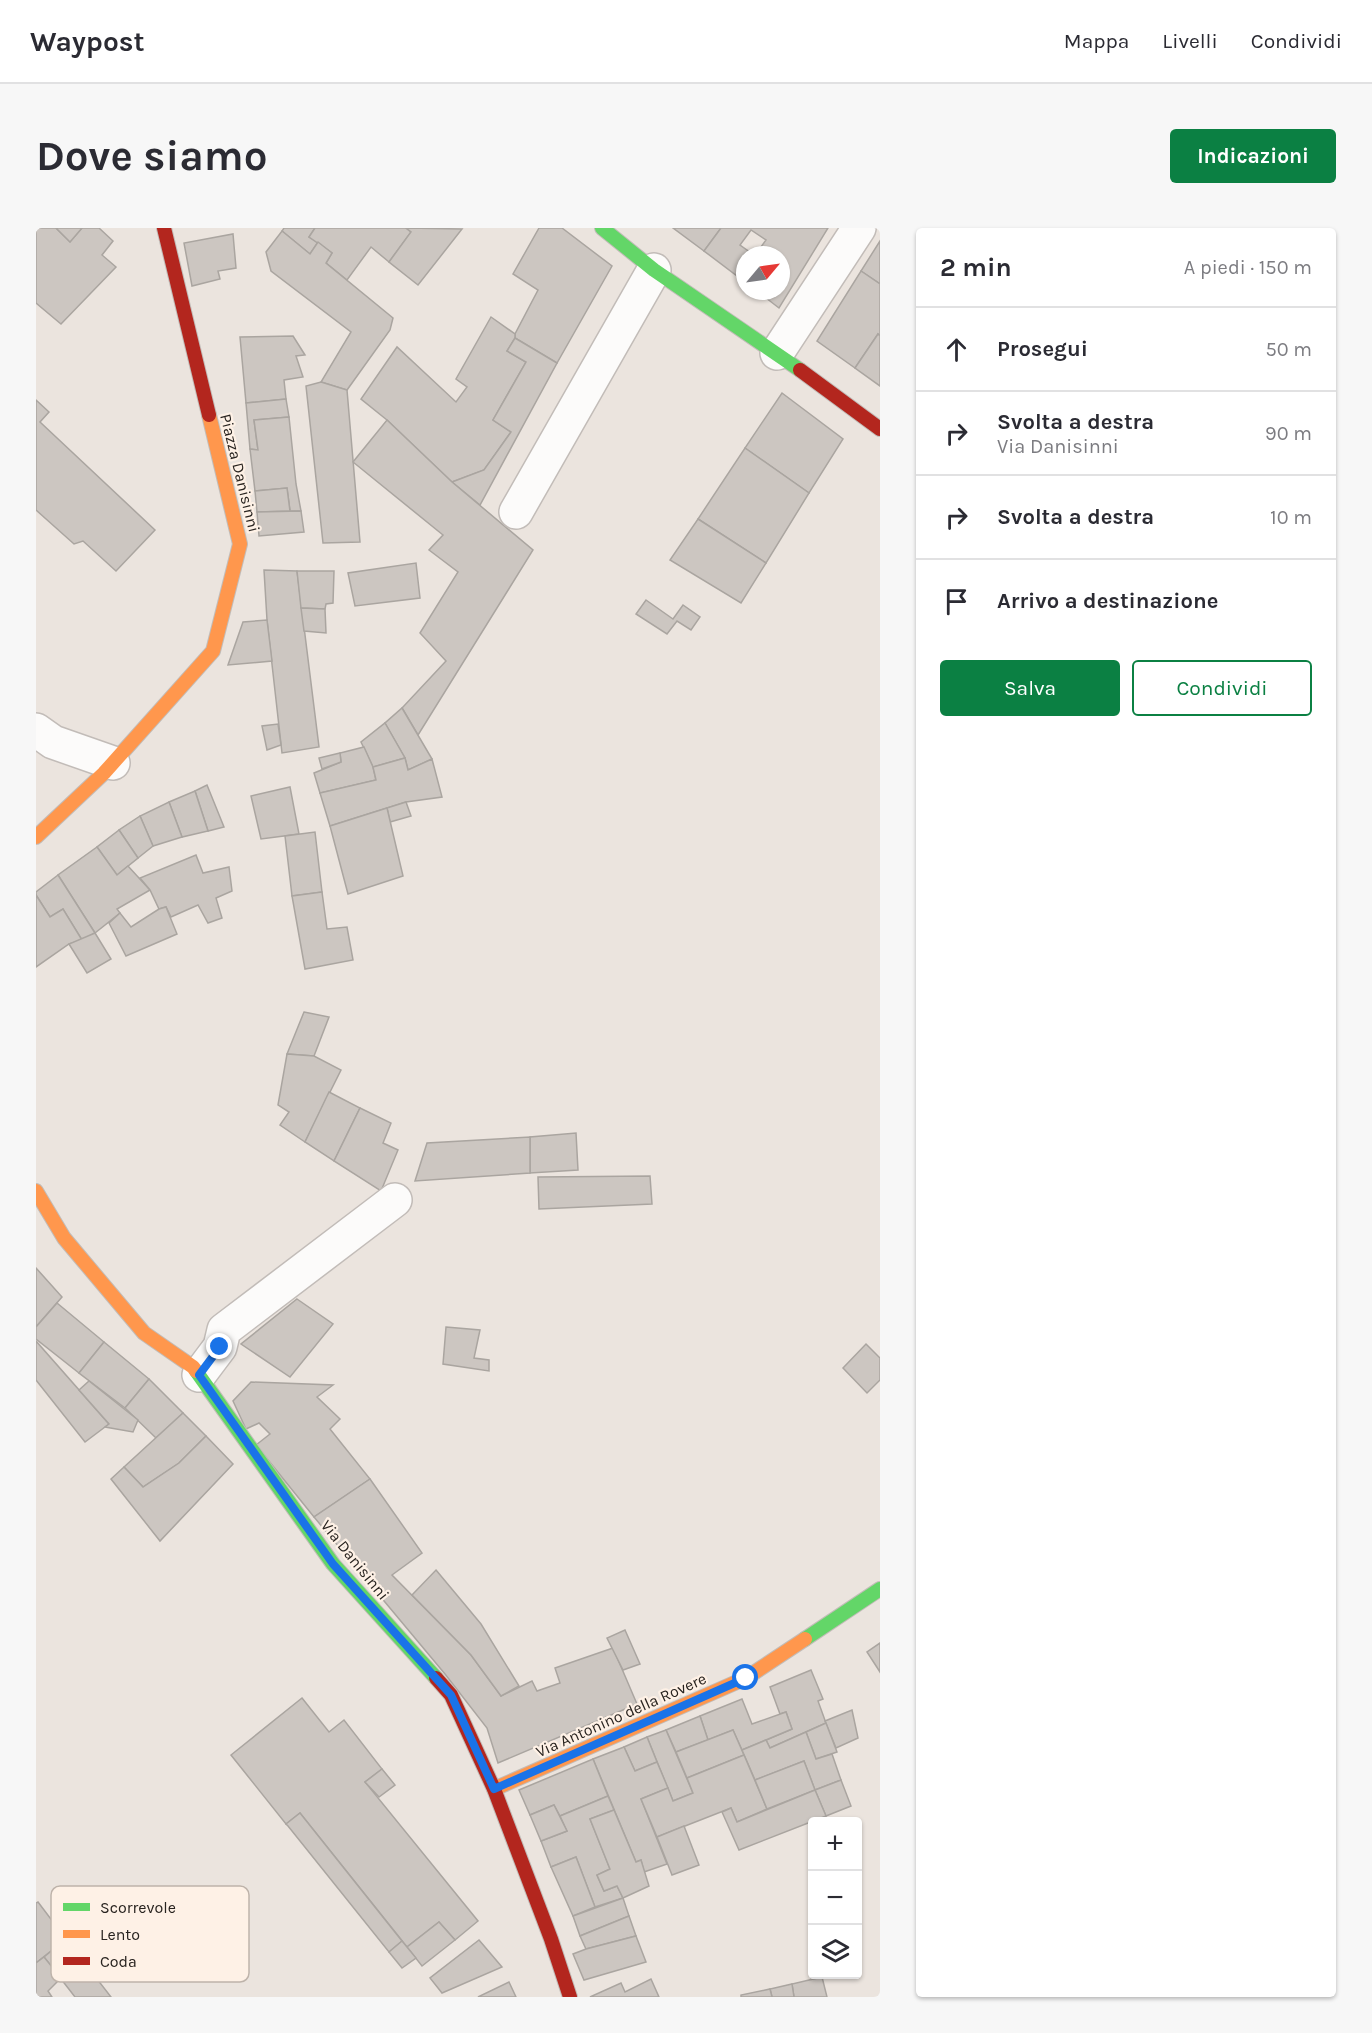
<!DOCTYPE html>
<html lang="it">
<head>
<meta charset="utf-8">
<style>
  body { margin:0; font-family:Karla,sans-serif; background:#f7f7f7; color:#2b2b33 }
  .controls { position:absolute; right:18px; bottom:18px; display:grid; overflow:hidden; border-radius:6px; box-shadow:0 2px 4px #0004 }
  .controls button { width:54px; height:54px; display:grid; place-items:center; padding:0; border:0; border-bottom:2px solid #e1e1e2; background:#fff; color:#2b2b33; font:30px sans-serif }
  .compass { position:absolute; left:700px; top:18px; width:54px; height:54px; border-radius:50%; background:#fff; box-shadow:0 2px 4px #0004; rotate:61deg }
  .stop { position:absolute; width:18px; height:18px; margin:-14px; border:4px solid #1a73e8; border-radius:50%; background:#fff }
  .stop.end { background:#1a73e8; border-color:#fff; box-shadow:0 2px 6px #0008 }
  .list { margin:0; padding:0; list-style:none }
  h2 { display:flex; justify-content:space-between; align-items:center; height:78px; margin:0; padding:0 24px; font-size:26px }
  h2 small { font-size:20px; font-weight:400; color:#7c7c81 }
  .list li { display:grid; grid-template-columns:39px 1fr auto; gap:18px; align-items:center; box-sizing:border-box; height:84px; padding:0 24px; border-top:2px solid #e1e1e2 }
  .list b { display:block; font-size:22px; white-space:nowrap }
  .list p { margin:0; font-size:20px; white-space:nowrap; color:#7c7c81 }
  .list em { font-size:20px; font-style:normal; color:#7c7c81 }
  .actions { display:flex; gap:12px; padding:18px 24px }
  .actions a { flex:1; padding:14px 0; border:2px solid #0b8043; border-radius:6px; text-align:center; font-size:21px; color:#0b8043 }
  .actions .main { background:#0b8043; color:#fff }
  .icon { flex:none; width:33px; height:33px; fill:none; stroke:currentColor; stroke-width:2; stroke-linecap:round; stroke-linejoin:round }
  .map { position:relative; flex:none; width:844px; height:1769px; overflow:hidden; border-radius:6px }
  header { display:flex; align-items:center; gap:36px; box-sizing:border-box; height:84px; padding:0 30px; background:#fff; border-bottom:2px solid #e1e1e2 }
  header strong { font-size:28px }
  nav { display:flex; gap:33px; margin-inline-start:auto; font-size:21px }
  .intro { display:flex; align-items:center; justify-content:space-between; box-sizing:border-box; height:144px; padding:0 36px }
  h1 { margin:0; font-size:42px }
  .button { padding:15px 27px; border-radius:6px; background:#0b8043; color:#fff; font-size:21px; font-weight:700 }
  main { display:flex; gap:36px; padding:0 36px }
  aside { flex:1; background:#fff; border-radius:6px; box-shadow:0 2px 4px #0004 }
  .map>svg:first-child { display:block }
  .building { fill:#ccc6c1; stroke:#aaa5a0; stroke-width:1.5 }
  .lines { fill:none; stroke-linecap:round; stroke-linejoin:round }
  .street-casing { stroke:#c2bcb8; stroke-width:36 }
  .fast-casing { stroke:#c2bcb8; stroke-width:16 }
  .slow-casing { stroke:#c2bcb8; stroke-width:16 }
  .jam-casing { stroke:#c2bcb8; stroke-width:16 }
  .street { stroke:#fcfbfa; stroke-width:33 }
  .fast { stroke:#63d668; stroke-width:14 }
  .slow { stroke:#ff974d; stroke-width:14 }
  .jam { stroke:#b3261e; stroke-width:14 }
  .route { stroke:#1a73e8; stroke-width:8 }
  .labels { text-anchor:middle; dominant-baseline:central; stroke-width:4.5; stroke-linejoin:round; paint-order:stroke }
  .street-label { font-size:16px; fill:#28231f; stroke:#fef1e6 }
  .key { fill:#fef1e6; stroke:#beb3aa; stroke-width:1.5 }
  .key-label { font-size:16px; fill:#28231f }
</style>
</head>
<body>
<header>
<strong>Waypost</strong>
<nav><a>Mappa</a><a>Livelli</a><a>Condividi</a></nav>
</header>
<div class="intro"><h1>Dove siamo</h1><a class="button">Indicazioni</a></div>
<main>
<div class="map">
<svg width="844" height="1769" viewBox="0 0 844 1769">
  <rect width="100%" height="100%" fill="#ebe4de"/>
  <g class="building">
    <polygon points="0,0 20,0 34,14 46,0 63,0 77,13 66,27 80,39 25,96 0,75"/>
    <polygon points="20,0 46,0 34,14"/>
    <polygon points="248,0 279,0 273,9 282,14 274,26 246,3"/>
    <polygon points="279,0 370,0 375,4 353,34 335,19 311,52 290,35 296,25 273,9"/>
    <polygon points="370,0 426,1 382,57 353,34 375,4"/>
    <polygon points="503,0 526,0 576,38 521,135 479,110 479,106 502,62 477,46"/>
    <polygon points="637,0 685,0 668,23"/>
    <polygon points="685,0 792,0 743,80 721,63 745,63 745,27 719,27 730,12 715,2 704,17 718,27 709,27 709,54 668,23"/>
    <polygon points="246,3 274,26 282,14 296,25 290,35 357,90 354,102 311,162 285,154 315,104 235,43 230,24"/>
    <polygon points="197,6 200,40 182,43 184,51 156,58 148,15"/>
    <polygon points="844,13 844,56 825,43"/>
    <polygon points="825,43 844,56 844,108 842,106 819,140 781,113"/>
    <polygon points="455,89 479,106 479,110 471,123 490,134 457,192 475,204 448,242 416,254 351,192 325,171 361,119 420,174 431,159 420,151"/>
    <polygon points="842,106 844,108 844,158 819,140"/>
    <polygon points="257,108 269,127 260,128 267,149 248,152 250,171 210,175 204,109"/>
    <polygon points="479,110 521,135 444,277 416,254 448,242 475,204 457,192 490,134 471,123"/>
    <polygon points="285,154 311,162 324,314 287,315 270,158"/>
    <polygon points="746,165 807,211 773,265 709,220"/>
    <polygon points="250,171 253,189 218,192 222,222 214,221 210,175"/>
    <polygon points="0,172 13,184 4,194 119,302 80,343 47,313 38,316 0,282"/>
    <polygon points="253,189 260,256 265,283 254,283 251,260 219,263 214,221 222,222 218,192"/>
    <polygon points="351,192 416,254 497,322 382,507 366,480 410,433 384,405 422,344 393,322 407,307 317,234"/>
    <polygon points="709,220 773,265 730,335 662,291"/>
    <polygon points="251,260 254,283 221,284 219,263"/>
    <polygon points="265,283 268,304 223,308 221,284"/>
    <polygon points="662,291 730,335 705,375 634,332"/>
    <polygon points="380,335 384,370 319,378 312,345"/>
    <polygon points="228,342 261,343 283,519 246,525 231,392"/>
    <polygon points="261,343 298,343 297,375 290,376 289,381 265,380"/>
    <polygon points="610,372 637,391 647,377 664,389 655,402 641,393 631,406 600,386"/>
    <polygon points="265,380 289,381 290,405 268,403"/>
    <polygon points="231,392 236,433 192,437 207,394"/>
    <polygon points="366,480 396,531 372,542 369,530 349,495"/>
    <polygon points="349,495 369,530 337,539 325,514"/>
    <polygon points="242,496 245,517 231,522 226,498"/>
    <polygon points="328,519 337,539 340,552 284,565 278,545 305,534 304,525"/>
    <polygon points="304,525 305,534 286,541 283,530"/>
    <polygon points="369,530 372,542 396,531 406,569 370,574 294,598 284,565 340,552 337,539"/>
    <polygon points="171,557 188,599 172,603 159,563"/>
    <polygon points="254,559 263,606 225,611 215,568"/>
    <polygon points="159,563 172,603 146,609 133,574"/>
    <polygon points="133,574 146,609 117,618 104,588"/>
    <polygon points="370,574 375,588 354,594 351,580"/>
    <polygon points="351,580 367,648 312,666 294,598"/>
    <polygon points="104,588 117,618 102,630 83,602"/>
    <polygon points="83,602 102,630 81,647 61,619"/>
    <polygon points="279,604 286,664 256,668 249,608"/>
    <polygon points="61,619 81,647 92,638 114,662 81,681 84,685 59,705 22,647"/>
    <polygon points="160,627 167,645 193,639 196,663 180,670 186,690 172,695 162,677 135,689 130,679 123,681 114,662 104,650"/>
    <polygon points="22,647 59,705 46,712 27,681 14,689 0,667 0,664"/>
    <polygon points="286,664 291,701 311,699 317,732 269,741 256,668"/>
    <polygon points="0,667 14,689 27,681 46,712 33,716 0,739"/>
    <polygon points="130,679 141,706 90,728 73,695 84,685 95,699 123,681"/>
    <polygon points="59,705 75,731 51,745 33,716"/>
    <polygon points="268,784 293,789 278,828 251,826"/>
    <polygon points="251,826 278,828 305,842 269,914 244,897 253,884 242,877"/>
    <polygon points="293,864 324,880 298,933 269,914"/>
    <polygon points="324,880 355,895 347,915 362,922 345,963 298,933"/>
    <polygon points="540,905 542,942 494,945 494,909"/>
    <polygon points="494,909 494,945 379,953 391,915"/>
    <polygon points="614,948 616,976 503,981 502,949"/>
    <polygon points="0,1040 26,1069 0,1099"/>
    <polygon points="261,1071 297,1096 254,1149 205,1116"/>
    <polygon points="21,1075 68,1114 43,1145 0,1111 0,1099"/>
    <polygon points="410,1099 444,1102 438,1130 453,1132 453,1143 407,1136"/>
    <polygon points="0,1113 73,1196 49,1214 0,1152"/>
    <polygon points="68,1114 113,1151 89,1180 43,1145"/>
    <polygon points="830,1116 844,1130 844,1152 831,1165 807,1140"/>
    <polygon points="113,1151 147,1185 120,1210 89,1180"/>
    <polygon points="53,1153 102,1192 97,1204 69,1199 73,1196 43,1162"/>
    <polygon points="215,1154 297,1157 281,1169 304,1191 294,1201 334,1251 278,1289 220,1217 234,1206 223,1195 210,1201 197,1173"/>
    <polygon points="147,1185 170,1208 143,1235 107,1259 88,1239"/>
    <polygon points="170,1208 197,1236 124,1313 75,1251 88,1239 107,1259 143,1235"/>
    <polygon points="334,1251 386,1325 356,1347 435,1427 465,1468 496,1453 501,1463 524,1455 519,1440 577,1420 601,1476 462,1535 451,1500 409,1446 278,1289"/>
    <polygon points="400,1342 445,1396 483,1458 465,1468 435,1427 376,1367"/>
    <polygon points="589,1402 604,1436 587,1442 571,1410"/>
    <polygon points="844,1415 844,1444 831,1424"/>
    <polygon points="775,1442 787,1471 782,1473 790,1495 734,1520 730,1512 756,1501 750,1484 744,1486 734,1459"/>
    <polygon points="266,1470 293,1504 308,1492 346,1541 329,1554 442,1693 419,1712 403,1694 371,1719 264,1585 250,1596 195,1527"/>
    <polygon points="706,1471 716,1496 750,1484 756,1501 706,1522 697,1502 672,1512 664,1488"/>
    <polygon points="816,1482 822,1510 800,1520 789,1493"/>
    <polygon points="664,1488 672,1512 640,1524 630,1502"/>
    <polygon points="790,1495 801,1524 780,1531 770,1504"/>
    <polygon points="630,1502 657,1565 637,1573 611,1509"/>
    <polygon points="697,1502 708,1527 651,1550 640,1524"/>
    <polygon points="770,1504 780,1531 796,1526 805,1552 779,1562 768,1533 719,1552 706,1522 730,1512 734,1520"/>
    <polygon points="611,1509 621,1534 599,1543 588,1519"/>
    <polygon points="588,1519 599,1543 621,1534 632,1560 605,1571 631,1636 608,1644 605,1632 600,1634 557,1531"/>
    <polygon points="708,1527 731,1581 701,1594 695,1580 621,1609 605,1571 632,1560 637,1573 657,1565 651,1550"/>
    <polygon points="557,1531 572,1568 524,1588 518,1577 494,1587 483,1562"/>
    <polygon points="768,1533 779,1562 731,1581 719,1552"/>
    <polygon points="346,1541 359,1557 343,1569 329,1554"/>
    <polygon points="805,1552 815,1578 790,1588 779,1562"/>
    <polygon points="779,1562 790,1588 703,1622 686,1584 695,1580 701,1594"/>
    <polygon points="572,1568 578,1582 554,1591 574,1641 561,1647 568,1663 581,1658 587,1670 559,1679 540,1629 515,1639 505,1613 531,1603 524,1588"/>
    <polygon points="518,1577 531,1603 505,1613 494,1587"/>
    <polygon points="578,1582 600,1634 605,1632 613,1658 587,1670 581,1658 568,1663 561,1647 574,1641 554,1591"/>
    <polygon points="264,1585 366,1713 353,1724 252,1598 250,1596"/>
    <polygon points="648,1598 663,1637 636,1647 621,1609"/>
    <polygon points="540,1629 559,1679 537,1688 515,1639"/>
    <polygon points="587,1670 593,1688 544,1708 537,1688"/>
    <polygon points="2,1674 30,1711 0,1735 0,1675"/>
    <polygon points="593,1688 600,1708 550,1721 544,1708"/>
    <polygon points="403,1694 419,1712 386,1738 371,1719"/>
    <polygon points="600,1708 610,1734 548,1752 537,1726 550,1721"/>
    <polygon points="30,1711 75,1769 39,1769 8,1729"/>
    <polygon points="443,1712 466,1739 406,1765 394,1750"/>
    <polygon points="366,1713 380,1730 366,1740 353,1724"/>
    <polygon points="8,1729 25,1750 12,1763 16,1769 0,1769 0,1735"/>
    <polygon points="786,1749 791,1769 758,1769 756,1756"/>
    <polygon points="615,1751 623,1769 554,1769 585,1755 589,1764"/>
    <polygon points="473,1754 480,1769 442,1769"/>
    <polygon points="756,1756 758,1769 736,1769 734,1761"/>
    <polygon points="734,1761 736,1769 705,1769 705,1767"/>
  </g>
  <g class="lines">
    <defs>
      <g id="street">
        <polyline points="741,125 823,0"/>
        <polyline points="480,284 618,42"/>
        <polyline points="0,502 17,514 77,535"/>
        <polyline points="163,1147 184,1119 188,1102 359,972"/>
      </g>
      <g id="fast">
        <polyline points="566,0 618,42 764,142"/>
        <polyline points="160,1143 297,1336 400,1450"/>
        <polyline points="769,1411 844,1361"/>
      </g>
      <g id="slow">
        <polyline points="0,609 68,545 177,423 204,316 173,187"/>
        <polyline points="0,963 28,1010 108,1105 157,1139 160,1143"/>
        <polyline points="458,1561 710,1450 769,1411"/>
      </g>
      <g id="jam">
        <polyline points="128,0 173,187"/>
        <polyline points="764,142 844,201"/>
        <polyline points="400,1450 415,1467 458,1561 515,1711 534,1769"/>
      </g>
    </defs>
    <use href="#street" class="street-casing"/>
    <use href="#fast" class="fast-casing"/>
    <use href="#slow" class="slow-casing"/>
    <use href="#jam" class="jam-casing"/>
    <use href="#street" class="street"/>
    <use href="#fast" class="fast"/>
    <use href="#slow" class="slow"/>
    <use href="#jam" class="jam"/>
  </g>
  <g class="lines">
    <polyline class="route" points="184,1119 163,1147 297,1336 415,1467 458,1561 710,1450"/>
  </g>
  <g class="labels">
    <g class="street-label">
      <text transform="translate(204 245) rotate(76)">Piazza Danisinni</text>
      <text transform="translate(319 1332) rotate(51)">Via Danisinni</text>
      <text transform="translate(585 1487) rotate(-24)">Via Antonino della Rovere</text>
    </g>
  </g>
  <rect x="15" y="1658" width="198" height="96" rx="9" class="key"/>
  <rect x="27" y="1675" width="27" height="8" fill="#63d668"/>
  <rect x="27" y="1702" width="27" height="8" fill="#ff974d"/>
  <rect x="27" y="1729" width="27" height="8" fill="#b3261e"/>
  <g class="key-label">
    <text x="64" y="1685">Scorrevole</text>
    <text x="64" y="1712">Lento</text>
    <text x="64" y="1739">Coda</text>
  </g>
</svg>
<div class="controls">
<button>+</button>
<button>−</button>
<button><svg class="icon" aria-label="layers" viewBox="0 0 24 24"><path d="M12 4l9 5-9 5-9-5zM3 14l9 5 9-5"/></svg></button>
</div>
<svg class="compass" viewBox="-18 -18 36 36"><path d="M0-13l5 13h-10z" fill="#e53935"/><path d="M0 13l5-13h-10z" fill="#7c7c81"/></svg>
<div class="stop" style="left:710px;top:1450px"></div>
<div class="stop end" style="left:184px;top:1119px"></div>
</div>
<aside>
<h2>2 min<small>A piedi · 150 m</small></h2>
<ul class="list">
<li><svg class="icon" aria-label="ahead" viewBox="0 0 24 24"><path d="M12 20V5M6 11l6-6 6 6"/></svg><div><b>Prosegui</b></div><em>50 m</em></li>
<li><svg class="icon" aria-label="right" viewBox="0 0 24 24"><path d="M7 20v-9h11M14 6l5 5-5 5"/></svg><div><b>Svolta a destra</b><p>Via Danisinni</p></div><em>90 m</em></li>
<li><svg class="icon" aria-label="right" viewBox="0 0 24 24"><path d="M7 20v-9h11M14 6l5 5-5 5"/></svg><div><b>Svolta a destra</b></div><em>10 m</em></li>
<li><svg class="icon" aria-label="arrive" viewBox="0 0 24 24"><path d="M6 21V4h12l-3 4 3 4H6"/></svg><div><b>Arrivo a destinazione</b></div></li>
</ul>
<div class="actions"><a class="main">Salva</a><a>Condividi</a></div>
</aside>
</main>
</body>
</html>
